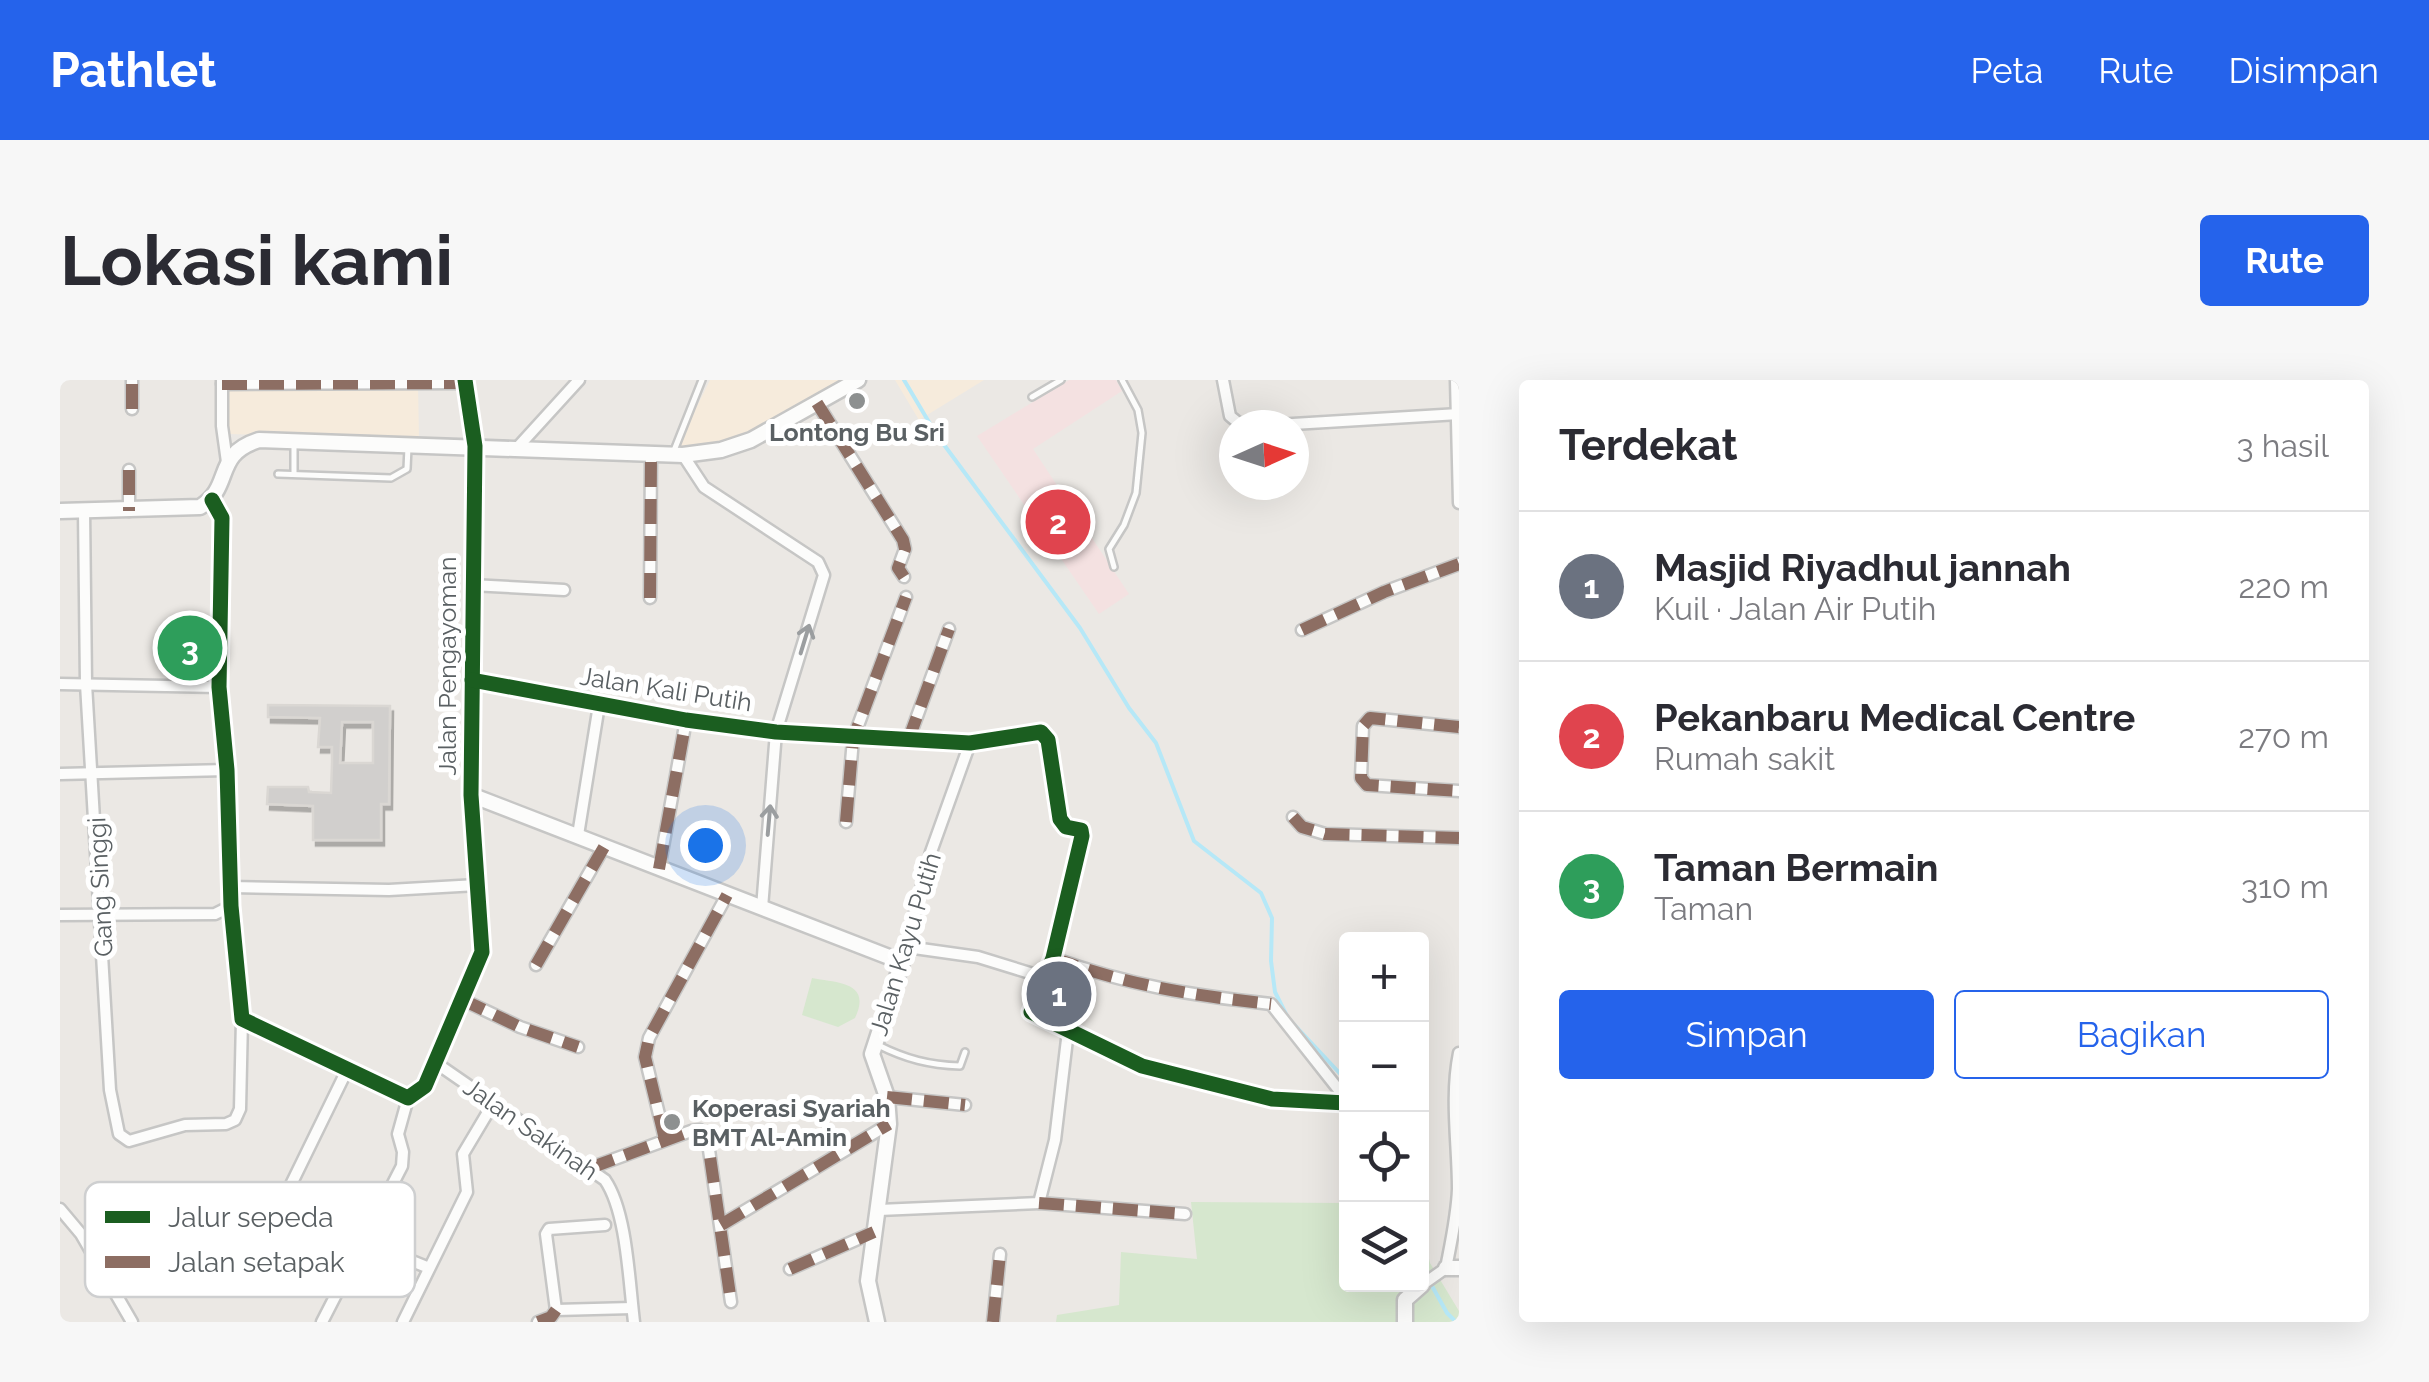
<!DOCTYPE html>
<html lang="id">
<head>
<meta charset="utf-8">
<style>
  body { margin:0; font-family:Raleway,sans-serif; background:#f7f7f7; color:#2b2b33 }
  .controls { position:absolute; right:30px; bottom:30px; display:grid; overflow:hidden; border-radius:10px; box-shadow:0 10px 40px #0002 }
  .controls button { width:90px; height:90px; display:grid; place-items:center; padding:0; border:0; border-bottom:2px solid #e1e1e2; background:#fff; color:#2b2b33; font:50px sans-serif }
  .compass { position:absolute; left:1159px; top:30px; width:90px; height:90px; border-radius:50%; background:#fff; box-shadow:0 10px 40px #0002; rotate:87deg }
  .you { position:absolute; left:645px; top:465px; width:35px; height:35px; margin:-25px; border:8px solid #fff; border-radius:50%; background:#1a73e8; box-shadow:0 0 0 15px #1a73e833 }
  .badge { display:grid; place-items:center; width:65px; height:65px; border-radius:50%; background:#2563eb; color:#fff; font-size:32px; font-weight:700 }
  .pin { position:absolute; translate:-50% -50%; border:5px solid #fff; box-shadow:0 2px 10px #0006 }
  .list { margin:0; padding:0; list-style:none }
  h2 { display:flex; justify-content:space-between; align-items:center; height:130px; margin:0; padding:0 40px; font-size:42px }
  h2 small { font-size:32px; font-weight:400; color:#7c7c81 }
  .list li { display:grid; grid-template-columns:65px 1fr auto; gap:30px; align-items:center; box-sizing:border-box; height:150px; padding:0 40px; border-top:2px solid #e1e1e2 }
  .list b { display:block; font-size:38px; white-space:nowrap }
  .list p { margin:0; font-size:32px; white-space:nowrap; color:#7c7c81 }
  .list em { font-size:32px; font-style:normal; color:#7c7c81 }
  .actions { display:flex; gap:20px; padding:30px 40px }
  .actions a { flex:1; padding:22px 0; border:2px solid #2563eb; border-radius:10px; text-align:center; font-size:35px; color:#2563eb }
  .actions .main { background:#2563eb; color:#fff }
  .icon { flex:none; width:55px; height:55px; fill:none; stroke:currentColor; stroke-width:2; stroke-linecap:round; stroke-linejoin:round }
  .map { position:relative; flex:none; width:1399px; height:942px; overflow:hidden; border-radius:10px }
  header { display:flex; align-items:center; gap:60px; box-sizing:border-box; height:140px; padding:0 50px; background:#2563eb; color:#fff }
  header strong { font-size:48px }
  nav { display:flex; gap:55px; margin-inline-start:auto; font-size:35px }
  .intro { display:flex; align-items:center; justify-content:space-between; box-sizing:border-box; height:240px; padding:0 60px }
  h1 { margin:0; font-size:70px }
  .button { padding:25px 45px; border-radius:10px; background:#2563eb; color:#fff; font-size:35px; font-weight:700 }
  main { display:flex; gap:60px; padding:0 60px }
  aside { flex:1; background:#fff; border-radius:10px; box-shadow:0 10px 40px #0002 }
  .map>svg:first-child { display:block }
  .commercial { fill:#f6ebdc }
  .medical { fill:#f4e1e1 }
  .green { fill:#d6e7ce }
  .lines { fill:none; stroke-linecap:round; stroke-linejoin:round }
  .stream { stroke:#b6e8f7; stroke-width:4 }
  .building { fill:#d1cfcd; stroke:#dad7d3; stroke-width:2.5; fill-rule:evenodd; filter:url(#shadow) }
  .lane-casing { stroke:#c6c6c5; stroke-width:10 }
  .street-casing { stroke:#c6c6c5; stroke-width:15 }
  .secondary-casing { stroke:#c6c6c5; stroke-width:19 }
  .lane { stroke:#fcfcfb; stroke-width:5 }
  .street { stroke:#fcfcfb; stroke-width:10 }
  .secondary { stroke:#fcfcfb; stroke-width:14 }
  .quiet { stroke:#8d6e63; stroke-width:12; stroke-dasharray:25 12; stroke-linecap:butt }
  .cycleway-casing { stroke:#fff; stroke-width:21 }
  .cycleway { stroke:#1b5e20; stroke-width:15 }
  .oneway { stroke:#9b9ea0 }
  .poi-dot { fill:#8d9090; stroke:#fff; stroke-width:4 }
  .labels { text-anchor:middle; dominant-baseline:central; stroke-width:10; stroke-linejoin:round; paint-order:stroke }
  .poi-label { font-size:25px; font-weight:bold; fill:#5a6063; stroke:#fff }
  .street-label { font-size:25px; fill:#5a6063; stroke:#fff }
  .key { fill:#fff; stroke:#cecfd0; stroke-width:2.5 }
  .key-label { font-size:28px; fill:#5a6063 }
</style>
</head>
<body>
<header>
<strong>Pathlet</strong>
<nav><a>Peta</a><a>Rute</a><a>Disimpan</a></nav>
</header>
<div class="intro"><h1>Lokasi kami</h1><a class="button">Rute</a></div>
<main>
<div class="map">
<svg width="1399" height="942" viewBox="0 0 1399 942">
  <defs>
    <filter id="shadow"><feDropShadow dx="3" dy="5.5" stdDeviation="0" flood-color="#0004"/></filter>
  </defs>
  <rect width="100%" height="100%" fill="#ebe8e4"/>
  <g class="commercial">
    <polygon points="650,0 781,0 683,59 616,69"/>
    <polygon points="835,0 924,0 859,40"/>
    <polygon points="358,5 359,59 168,54 167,6"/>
  </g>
  <polygon class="medical" points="1009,0 1056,0 1062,11 973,69 1069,214 1039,234 917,56"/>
  <g class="green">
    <polygon points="106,241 156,244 153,297 103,293"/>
    <path d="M 752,598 C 778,603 812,602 795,638 L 778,647 L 742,635 Z"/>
    <polygon points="1131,822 1286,823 1286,904 1362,904 1362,848 1370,883 1399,931 1399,942 996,942 997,935 1059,925 1061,872 1137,879"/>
  </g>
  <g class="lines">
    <g class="stream">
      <polyline points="844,0 876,54 1020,248 1069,328 1096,363 1134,461 1201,513 1212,538 1211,581 1215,612 1228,638 1286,700"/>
      <polyline points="1362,888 1387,933 1396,942"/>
    </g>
  </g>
  <path class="building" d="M 208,325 L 330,326 L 329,424 L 321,424 L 321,460 L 253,460 L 253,426 L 207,424 L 208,407 L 248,407 L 249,412 L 271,413 L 272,383 L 272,367 L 258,367 L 260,338 L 208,337 ZM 282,342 L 313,342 L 313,383 L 280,383 Z"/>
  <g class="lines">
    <defs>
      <g id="lane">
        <polyline points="972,17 1001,0"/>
        <polyline points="234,64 234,93"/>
        <polyline points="613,73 642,0"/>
        <polyline points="218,94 331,98 347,89 348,67"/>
        <polyline points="1054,187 1049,169 1064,145 1076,113 1082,53 1078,30 1062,0"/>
        <path d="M 818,665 C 846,679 869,685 900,686 L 905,672"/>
      </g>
      <g id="street">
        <polyline points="162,0 162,46 167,82"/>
        <polyline points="405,0 415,66"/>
        <polyline points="1163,0 1170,36 1181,45"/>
        <polyline points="1396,0 1399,123"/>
        <polyline points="162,4 406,3"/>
        <polyline points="757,23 843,160 845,169 838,188 844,197"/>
        <polyline points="72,29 72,0"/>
        <polyline points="1216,45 1399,34"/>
        <polyline points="457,68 519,0"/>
        <polyline points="623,75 644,107 758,182 764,195 716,352 702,528"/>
        <polyline points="69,90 69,131"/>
        <polyline points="152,120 162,138 159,307 167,390 171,526 182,639 348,718 365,706 422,572 411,415"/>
        <polyline points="24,131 26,304 50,710 59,754 69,761 125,745 166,744 175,740 180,729 182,639"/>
        <polyline points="411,205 504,210"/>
        <polyline points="590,218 591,75"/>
        <polyline points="1242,250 1324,212 1399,184"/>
        <polyline points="412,300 626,340 716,352 910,363 981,352 988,360 1000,439 1006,447 1021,450 1022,456 993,578 971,632 1082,686 1212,719 1286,723"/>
        <polyline points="0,304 159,307"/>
        <polyline points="1399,347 1310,338 1303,346 1301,398 1307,405 1399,411"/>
        <polyline points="848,361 889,249"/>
        <polyline points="0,394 167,390"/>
        <polyline points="1233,437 1242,447 1265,454 1399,458"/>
        <polyline points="786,442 793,359 846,217"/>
        <polyline points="518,455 539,325"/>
        <polyline points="599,489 626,340"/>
        <polyline points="171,507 329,510 417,505"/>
        <polyline points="0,535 155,534 171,526"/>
        <polyline points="847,567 918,577 986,598"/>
        <path d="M 993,578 C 1071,606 1130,615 1211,624 L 1286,719"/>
        <polyline points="842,582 871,472 910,363"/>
        <polyline points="476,585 544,467"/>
        <polyline points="401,619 460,647 518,667"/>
        <path d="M 376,683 L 545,800 C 567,832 569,902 574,942"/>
        <polyline points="827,717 905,725"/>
        <polyline points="605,759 585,677 589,658 667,515"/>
        <polyline points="530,788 631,751 640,750 647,756 671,922"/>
        <polyline points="979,823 1125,834"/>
        <polyline points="0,829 21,854 72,942"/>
        <polyline points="819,830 979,823 995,760 1008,651"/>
        <polyline points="661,845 829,744"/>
        <polyline points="305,862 369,888"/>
        <polyline points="730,889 814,852"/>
        <path d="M 1362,905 L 1386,888 C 1391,862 1397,836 1398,809 C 1398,764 1390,718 1399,673"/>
        <polyline points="181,907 287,690"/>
        <polyline points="496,930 486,854 489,849 545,845"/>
        <polyline points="262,942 342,786 343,772 338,754 348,718"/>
        <polyline points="343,942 407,812 403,774 434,722"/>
        <polyline points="478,942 491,937 496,930 572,928"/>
        <polyline points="933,942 940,874"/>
      </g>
      <g id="secondary">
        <polyline points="415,66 411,415 842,582 812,674 827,717 829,744 808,901 817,942"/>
        <path d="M 0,131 L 140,127 C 174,106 152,75 199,60 L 623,75 L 661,70 L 691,60 L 798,0"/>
        <polyline points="1386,888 1399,888"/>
        <polyline points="1345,942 1345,920 1362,905"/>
      </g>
    </defs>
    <use href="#lane" class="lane-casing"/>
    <use href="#street" class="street-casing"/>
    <use href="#secondary" class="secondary-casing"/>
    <use href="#lane" class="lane"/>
    <use href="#street" class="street"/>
    <use href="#secondary" class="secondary"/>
    <g class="quiet">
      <polyline points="162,4 406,3"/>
      <polyline points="757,23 843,160 845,169 838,188 844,197"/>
      <polyline points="72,29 72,0"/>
      <polyline points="69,90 69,131"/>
      <polyline points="590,218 591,75"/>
      <polyline points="1242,250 1324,212 1399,184"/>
      <polyline points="1399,347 1310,338 1303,346 1301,398 1307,405 1399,411"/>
      <polyline points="848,361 889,249"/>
      <polyline points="1233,437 1242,447 1265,454 1399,458"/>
      <polyline points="786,442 793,359 846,217"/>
      <polyline points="599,489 626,340"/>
      <path d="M 993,578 C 1071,606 1130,615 1211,624"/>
      <polyline points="476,585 544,467"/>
      <polyline points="401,619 460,647 518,667"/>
      <polyline points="827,717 905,725"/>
      <polyline points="605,759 585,677 589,658 667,515"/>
      <polyline points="530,788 631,751 640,750 647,756 671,922"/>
      <polyline points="979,823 1125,834"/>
      <polyline points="661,845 829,744"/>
      <polyline points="730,889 814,852"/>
      <polyline points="478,942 491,937 496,930"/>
      <polyline points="933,942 940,874"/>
    </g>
    <defs>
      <g id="cycleway">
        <polyline points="152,120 162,138 159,307 167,390 171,526 182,639 348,718 365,706 422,572 411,415 415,66 405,0"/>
        <polyline points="412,300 626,340 716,352 910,363 981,352 988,360 1000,439 1006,447 1021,450 1022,456 993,578 971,632 1082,686 1212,719 1286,723"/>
      </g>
    </defs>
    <use href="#cycleway" class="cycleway-casing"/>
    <use href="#cycleway" class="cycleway"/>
  </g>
  <defs><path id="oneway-shaft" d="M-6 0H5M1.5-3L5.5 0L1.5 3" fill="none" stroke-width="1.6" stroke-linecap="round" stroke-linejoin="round" transform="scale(2.5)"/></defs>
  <g class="oneway">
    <use href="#oneway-shaft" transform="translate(745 259) rotate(-73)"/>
    <use href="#oneway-shaft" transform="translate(709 440) rotate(-85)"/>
  </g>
  <g class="poi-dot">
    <circle cx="797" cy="21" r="10"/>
    <circle cx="612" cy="742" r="10"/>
  </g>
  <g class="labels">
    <g class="poi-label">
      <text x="797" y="52">Lontong Bu Sri</text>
      <text x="632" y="728" text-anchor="start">Koperasi Syariah<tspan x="632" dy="29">BMT Al-Amin</tspan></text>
    </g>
    <g class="street-label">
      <text transform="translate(387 286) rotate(-90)">Jalan Pengayoman</text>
      <text transform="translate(606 309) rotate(9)">Jalan Kali Putih</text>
      <text transform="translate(40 507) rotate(-93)">Gang Singgi</text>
      <text transform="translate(845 564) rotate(-73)">Jalan Kayu Putih</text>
      <text transform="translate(471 749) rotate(35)">Jalan Sakinah</text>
    </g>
  </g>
  <rect x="25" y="802" width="330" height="115" rx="15" class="key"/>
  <rect x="45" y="831" width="45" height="12" fill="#1b5e20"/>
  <rect x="45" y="876" width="45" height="12" fill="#8d6e63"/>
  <g class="key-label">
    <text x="108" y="847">Jalur sepeda</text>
    <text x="108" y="892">Jalan setapak</text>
  </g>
</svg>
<div class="controls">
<button>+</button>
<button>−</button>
<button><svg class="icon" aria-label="locate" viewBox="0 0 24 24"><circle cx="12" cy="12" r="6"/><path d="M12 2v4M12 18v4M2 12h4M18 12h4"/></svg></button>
<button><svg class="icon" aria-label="layers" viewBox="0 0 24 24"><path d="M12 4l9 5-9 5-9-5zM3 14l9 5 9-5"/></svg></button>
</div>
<svg class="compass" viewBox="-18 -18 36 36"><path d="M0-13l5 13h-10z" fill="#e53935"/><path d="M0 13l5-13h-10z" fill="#7c7c81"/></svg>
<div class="you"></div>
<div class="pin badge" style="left:999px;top:614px;background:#6b7280">1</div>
<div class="pin badge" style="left:998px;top:142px;background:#e0444e">2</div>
<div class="pin badge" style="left:130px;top:268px;background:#2e9e5b">3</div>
</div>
<aside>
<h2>Terdekat<small>3 hasil</small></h2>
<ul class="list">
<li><span class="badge" style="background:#6b7280">1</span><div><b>Masjid Riyadhul jannah</b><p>Kuil · Jalan Air Putih</p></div><em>220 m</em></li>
<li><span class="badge" style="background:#e0444e">2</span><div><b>Pekanbaru Medical Centre</b><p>Rumah sakit</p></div><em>270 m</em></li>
<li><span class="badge" style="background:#2e9e5b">3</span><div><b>Taman Bermain</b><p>Taman</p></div><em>310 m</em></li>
</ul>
<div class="actions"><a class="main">Simpan</a><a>Bagikan</a></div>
</aside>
</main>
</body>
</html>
